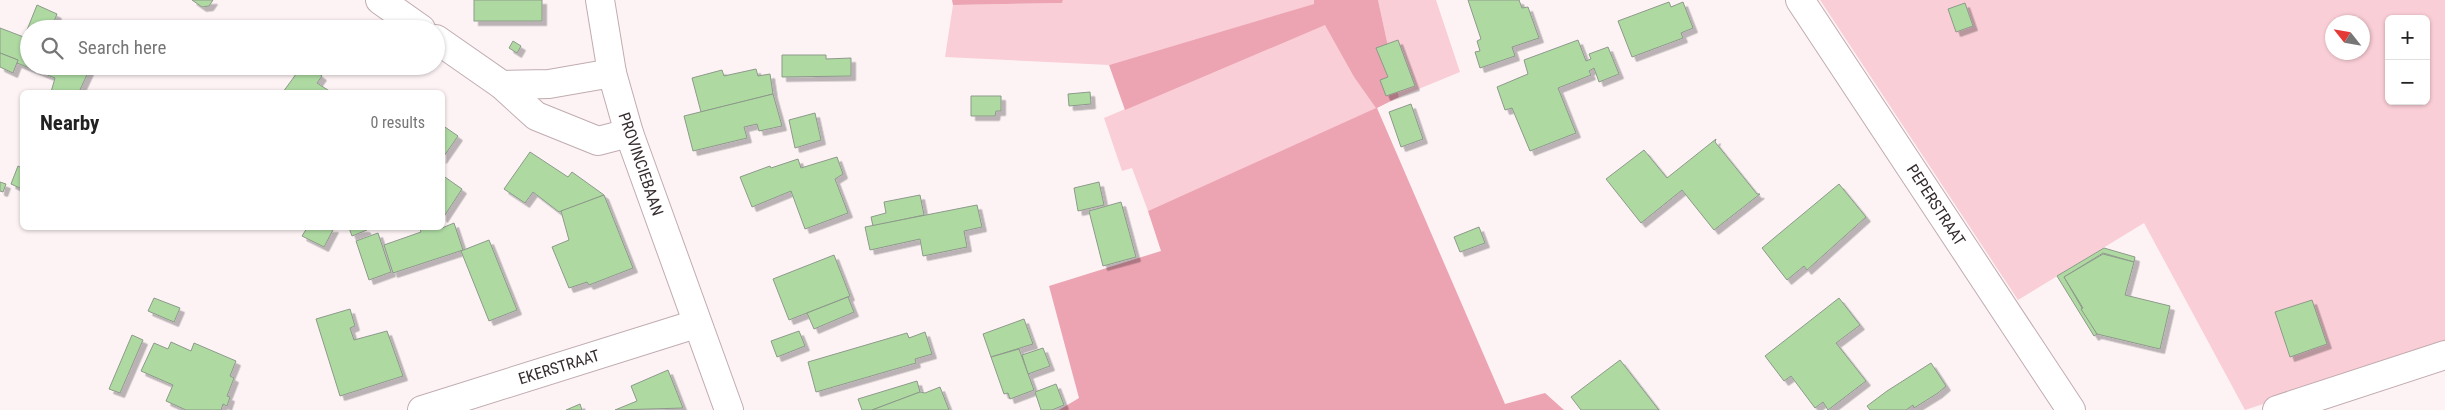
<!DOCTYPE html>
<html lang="en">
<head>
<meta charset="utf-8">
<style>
  body { margin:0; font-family:"Roboto Condensed",sans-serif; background:#f6f6f6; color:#222 }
  .controls { position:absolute; right:15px; top:15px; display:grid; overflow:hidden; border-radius:8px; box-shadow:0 1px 4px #0004 }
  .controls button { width:45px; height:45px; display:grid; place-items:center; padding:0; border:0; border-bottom:1px solid #e0e0e0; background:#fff; color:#222; font:25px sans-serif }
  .compass { position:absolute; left:2325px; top:15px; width:45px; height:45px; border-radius:50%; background:#fff; box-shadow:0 1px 4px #0004; rotate:301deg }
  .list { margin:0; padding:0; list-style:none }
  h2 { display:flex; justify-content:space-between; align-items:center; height:65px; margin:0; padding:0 20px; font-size:21px }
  h2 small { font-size:16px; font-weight:400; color:#767676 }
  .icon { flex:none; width:28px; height:28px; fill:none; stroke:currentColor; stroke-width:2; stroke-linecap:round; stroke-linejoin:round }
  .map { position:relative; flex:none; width:2445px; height:410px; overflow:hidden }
  .search { position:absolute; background:#fff; box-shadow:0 1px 4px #0004; left:20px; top:20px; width:425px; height:55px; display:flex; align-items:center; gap:12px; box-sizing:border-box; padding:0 18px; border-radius:28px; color:#767676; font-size:19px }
  .panel { position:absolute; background:#fff; box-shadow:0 1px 4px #0004; left:20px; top:90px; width:425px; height:140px; border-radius:8px }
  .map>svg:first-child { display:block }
  .green { fill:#faced6; fill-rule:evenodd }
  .forest { fill:#eca3b2 }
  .building { fill:#aedaa2; stroke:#8d998a; filter:url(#shadow) }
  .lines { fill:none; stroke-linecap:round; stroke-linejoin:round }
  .minor-casing { stroke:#c1acb0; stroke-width:30 }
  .secondary-casing { stroke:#c1acb0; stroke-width:30 }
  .minor { stroke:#fff; stroke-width:28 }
  .secondary { stroke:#fff; stroke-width:28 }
  .labels { text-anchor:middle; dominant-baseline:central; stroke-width:4; stroke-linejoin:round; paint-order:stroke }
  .street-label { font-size:16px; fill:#352c2e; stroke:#fff }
</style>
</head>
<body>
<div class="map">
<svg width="2445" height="410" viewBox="0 0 2445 410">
  <defs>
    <filter id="shadow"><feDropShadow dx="4.5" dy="4.5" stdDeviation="0" flood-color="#0004"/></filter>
  </defs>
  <rect width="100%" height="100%" fill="#fdf3f5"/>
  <g class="green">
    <polygon points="1063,0 1314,0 1315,4 1109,65 945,57 953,5 1062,3"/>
    <polygon points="1378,0 1436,0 1460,72 1399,97"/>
    <path d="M 1820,0 L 2445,0 L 2445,344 L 2245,410 L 2144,223 L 2018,300 ZM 2389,19 L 2426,19 L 2426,101 L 2389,101 ZM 2332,22 L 2362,22 L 2362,52 L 2332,52 Z"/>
    <polygon points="1325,24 1354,77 1377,108 1148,211 1132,168 1122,171 1104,118"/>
  </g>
  <g class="forest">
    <polygon points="952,0 1063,0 1062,3 953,5"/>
    <polygon points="1314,0 1378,0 1399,97 1377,108 1505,404 1545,393 1564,410 1059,410 1079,398 1049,286 1161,251 1148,211 1376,108 1354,77 1325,25 1125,110 1109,65 1314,4"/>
  </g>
  <g class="building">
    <polygon points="192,0 213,0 209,6 202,7"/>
    <rect x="474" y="0" width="68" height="21"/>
    <polygon points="1468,0 1519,0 1522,8 1528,7 1539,38 1512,47 1515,56 1480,68 1475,52 1480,51 1477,41 1481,39"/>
    <polygon points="1669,2 1671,7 1683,2 1693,28 1681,33 1683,38 1632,57 1618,21"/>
    <polygon points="1965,3 1973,26 1956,32 1948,9"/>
    <polygon points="37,5 57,14 51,29 29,29 29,36 25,35"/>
    <polygon points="0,28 29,39 29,66 91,66 79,92 51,92 55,78 17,63 18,60 0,53"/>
    <polygon points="1398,40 1415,86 1386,96 1380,80 1388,77 1376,48"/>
    <polygon points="1578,40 1586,61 1591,59 1589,54 1608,47 1619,74 1599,82 1594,68 1589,71 1591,75 1558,88 1576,133 1530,151 1512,108 1505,110 1497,87 1528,74 1524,60"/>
    <polygon points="513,41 521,46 517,53 509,48"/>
    <polygon points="0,53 18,60 13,73 0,67"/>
    <polygon points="782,55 826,55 826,59 851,58 851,76 782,77"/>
    <polygon points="302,66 309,66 322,76 317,83 331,92 283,92"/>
    <polygon points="756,69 758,76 770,74 773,94 701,112 692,78 722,70 724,76"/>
    <polygon points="1090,92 1091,104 1069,106 1068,94"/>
    <polygon points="773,94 782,126 759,131 757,124 744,127 747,138 693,151 684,116"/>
    <polygon points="971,96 1001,96 1001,111 996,111 995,116 971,116"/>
    <polygon points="1411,104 1423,139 1401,147 1389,112"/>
    <polygon points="815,113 821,140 795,148 789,120"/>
    <polygon points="442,125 458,136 442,159"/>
    <polygon points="1716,139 1715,142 1757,194 1760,194 1714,230 1682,190 1641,223 1606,179 1644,150 1667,178"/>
    <polygon points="530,152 568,177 572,172 604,195 559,212 533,192 525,203 504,189"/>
    <polygon points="837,157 843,174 835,179 848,213 805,229 791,191 752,207 740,177 770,166 771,168 798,159 801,168"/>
    <polygon points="18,166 22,168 22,189 11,184"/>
    <polygon points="442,175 462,189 443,218 442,217"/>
    <polygon points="0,182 6,184 3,192 0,191"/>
    <polygon points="1099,182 1104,205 1078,211 1074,188"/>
    <polygon points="1839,184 1866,217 1807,270 1804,266 1787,280 1762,248"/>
    <polygon points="604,195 633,268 589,285 587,282 569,288 552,247 569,240 561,211"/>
    <polygon points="920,195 924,215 873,226 871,217 886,213 884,202"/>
    <polygon points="1121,202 1136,257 1103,266 1089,211"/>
    <polygon points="977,205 982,227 964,231 967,247 923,256 920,239 870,250 865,227"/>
    <polygon points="454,223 463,250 393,273 384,245 421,232 420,229 425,228 442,228"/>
    <polygon points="1479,227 1485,243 1460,252 1454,237"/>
    <polygon points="307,228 334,228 324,247 302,236"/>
    <polygon points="349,228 365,228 367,230 352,236"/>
    <polygon points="378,233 391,272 369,280 356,241"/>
    <polygon points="489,240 517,310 489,321 461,251"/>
    <polygon points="2104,248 2135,257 2134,262 2103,253 2064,277 2097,334 2094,336 2057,276"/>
    <polygon points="2103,254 2134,262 2125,295 2170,306 2160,349 2097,334 2081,309 2083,308 2064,277"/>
    <polygon points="834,255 850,296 789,320 773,279"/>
    <polygon points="848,297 854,312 814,329 807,313"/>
    <polygon points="154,298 180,308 174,322 148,311"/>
    <polygon points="1839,298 1860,325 1836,343 1866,381 1828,410 1823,402 1815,408 1791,376 1784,381 1765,356"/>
    <polygon points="2312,300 2327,344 2290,357 2275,312"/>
    <polygon points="350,309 355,326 350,328 354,340 387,331 403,376 340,396 316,319"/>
    <polygon points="1024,319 1033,344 991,357 983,334"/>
    <polygon points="799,331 805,346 777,357 771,341"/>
    <polygon points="925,332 932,354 915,359 916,363 816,392 808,362 907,333 909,338"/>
    <polygon points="132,335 143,340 120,393 109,389"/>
    <polygon points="171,342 191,351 194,343 236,361 230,376 234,378 227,396 230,397 227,406 223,404 221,410 186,410 166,401 173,385 141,371 154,343 168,349"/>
    <polygon points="1043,348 1050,366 1028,374 1022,355"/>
    <polygon points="1019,349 1034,390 1010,399 1008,393 1004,394 991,357"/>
    <polygon points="1620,360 1658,409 1659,410 1581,410 1571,397"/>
    <polygon points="1931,363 1946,386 1938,393 1914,408 1913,405 1906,410 1870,410 1867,406 1887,391"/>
    <polygon points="668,370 683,408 615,410 637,401 631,386"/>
    <polygon points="917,381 920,392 872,410 862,410 858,399"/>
    <polygon points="1056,384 1064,405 1052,410 1041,410 1035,392"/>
    <polygon points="940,387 949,410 872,410 920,392 925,393"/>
    <polygon points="580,404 582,410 566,410"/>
  </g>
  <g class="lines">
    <defs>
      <g id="minor">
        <polyline points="1800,0 2071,410"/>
        <polyline points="422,410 696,324"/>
        <polyline points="2277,410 2445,355"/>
      </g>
      <g id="secondary">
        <polyline points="380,0 421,29"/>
        <polyline points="600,0 612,73 629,133 729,410"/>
        <polyline points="436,39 502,85 536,116 598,141 629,133"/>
        <polyline points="502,85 549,84 612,73"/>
      </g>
    </defs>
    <use href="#minor" class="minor-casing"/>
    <use href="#secondary" class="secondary-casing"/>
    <use href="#minor" class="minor"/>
    <use href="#secondary" class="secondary"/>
  </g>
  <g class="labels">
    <g class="street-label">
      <text transform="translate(641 164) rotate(71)">PROVINCIEBAAN</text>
      <text transform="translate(1936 205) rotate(57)">PEPERSTRAAT</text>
      <text transform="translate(559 367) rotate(-17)">EKERSTRAAT</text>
    </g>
  </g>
</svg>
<div class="controls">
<button>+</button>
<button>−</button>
</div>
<svg class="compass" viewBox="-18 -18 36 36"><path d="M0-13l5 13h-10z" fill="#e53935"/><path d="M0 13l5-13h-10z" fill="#767676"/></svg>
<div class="search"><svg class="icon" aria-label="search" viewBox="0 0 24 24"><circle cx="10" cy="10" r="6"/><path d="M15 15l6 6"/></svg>Search here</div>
<section class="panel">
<h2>Nearby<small>0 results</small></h2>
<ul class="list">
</ul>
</section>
</div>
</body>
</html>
